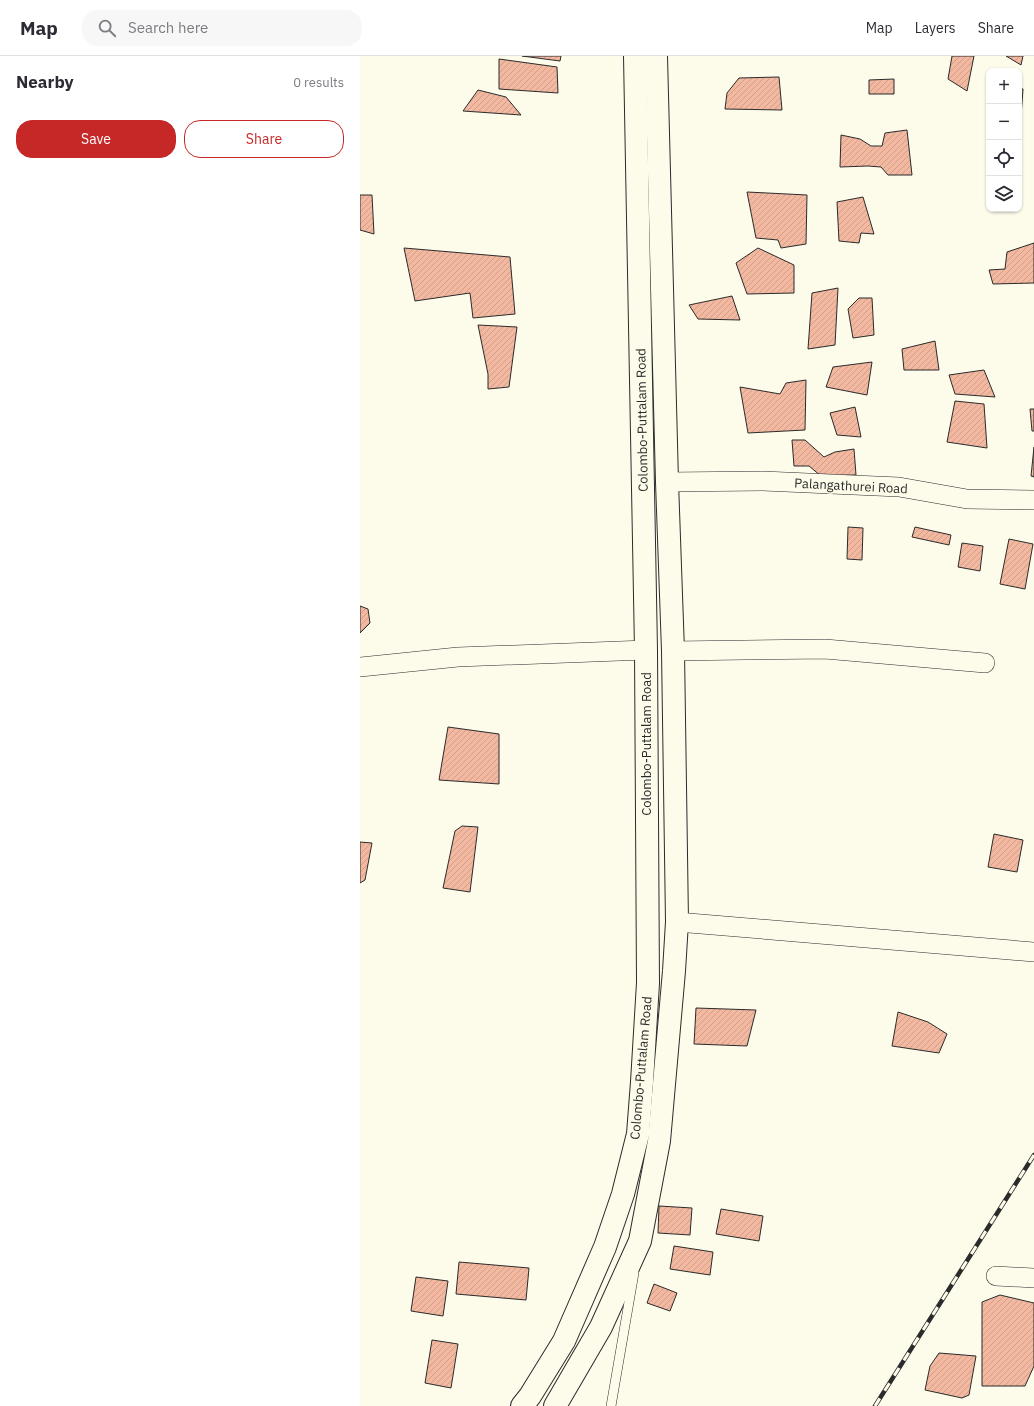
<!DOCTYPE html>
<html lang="en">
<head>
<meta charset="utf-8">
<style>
  body { margin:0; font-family:"IBM Plex Sans",sans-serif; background:#f7f7f7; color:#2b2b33 }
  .controls { position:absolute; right:12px; top:12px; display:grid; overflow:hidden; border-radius:8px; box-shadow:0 1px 3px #0004 }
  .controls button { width:36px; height:36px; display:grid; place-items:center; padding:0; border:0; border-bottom:1px solid #e1e1e2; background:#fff; color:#2b2b33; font:20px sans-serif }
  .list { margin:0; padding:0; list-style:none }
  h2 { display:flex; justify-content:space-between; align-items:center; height:52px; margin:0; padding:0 16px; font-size:17px }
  h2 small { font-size:13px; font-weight:400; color:#7c7c81 }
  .actions { display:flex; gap:8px; padding:12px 16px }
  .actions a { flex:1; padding:9px 0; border:1px solid #c62828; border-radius:16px; text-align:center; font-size:14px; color:#c62828 }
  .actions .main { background:#c62828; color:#fff }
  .icon { flex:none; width:22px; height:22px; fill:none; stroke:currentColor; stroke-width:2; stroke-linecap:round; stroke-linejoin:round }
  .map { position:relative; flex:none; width:674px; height:1350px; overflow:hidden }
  header { display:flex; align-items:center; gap:24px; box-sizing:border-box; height:56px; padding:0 20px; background:#fff; border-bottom:1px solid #e1e1e2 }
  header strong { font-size:19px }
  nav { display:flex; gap:22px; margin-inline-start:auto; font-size:14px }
  .search { width:280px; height:36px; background:#f7f7f7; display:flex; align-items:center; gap:10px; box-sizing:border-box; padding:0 14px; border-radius:16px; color:#7c7c81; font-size:15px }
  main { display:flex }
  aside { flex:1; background:#fff }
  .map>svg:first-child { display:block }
  .building { fill:url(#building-hatch); stroke:#2b2b2b }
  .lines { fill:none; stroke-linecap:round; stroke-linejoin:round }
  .lane-casing { stroke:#2b2b2b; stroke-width:10 }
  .street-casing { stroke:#2b2b2b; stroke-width:20 }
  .highway-casing { stroke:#2b2b2b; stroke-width:24 }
  .lane { stroke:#fdfbea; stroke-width:9 }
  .street { stroke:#fdfbea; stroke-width:19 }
  .highway { stroke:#fdfbea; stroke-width:22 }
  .rail-casing { stroke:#2b2b2b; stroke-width:4.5 }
  .rail { stroke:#fdfbea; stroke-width:3; stroke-dasharray:9; stroke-linecap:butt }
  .labels { text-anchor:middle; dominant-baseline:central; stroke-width:3; stroke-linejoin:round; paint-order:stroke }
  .street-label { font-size:13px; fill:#2b2b2b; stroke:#fdfbea }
</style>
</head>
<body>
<header>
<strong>Map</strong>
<div class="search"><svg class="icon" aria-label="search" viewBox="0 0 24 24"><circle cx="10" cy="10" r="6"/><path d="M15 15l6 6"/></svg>Search here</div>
<nav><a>Map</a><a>Layers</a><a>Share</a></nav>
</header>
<main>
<aside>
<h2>Nearby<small>0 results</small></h2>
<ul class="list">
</ul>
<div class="actions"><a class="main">Save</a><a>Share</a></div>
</aside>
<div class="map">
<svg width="674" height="1350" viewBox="0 0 674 1350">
  <defs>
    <pattern id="building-hatch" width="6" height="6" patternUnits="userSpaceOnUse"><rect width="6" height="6" fill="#f2b8a0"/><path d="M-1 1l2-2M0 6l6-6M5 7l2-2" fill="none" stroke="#d09e8a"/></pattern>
  </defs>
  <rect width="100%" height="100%" fill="#fdfbea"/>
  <g class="building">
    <polygon points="162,0 201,0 200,5"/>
    <polygon points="592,0 614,0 607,35 588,23"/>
    <polygon points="646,0 663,0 661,9"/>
    <polygon points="139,3 197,11 198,37 139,33"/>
    <polygon points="419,21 422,54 365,53 367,37 379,22"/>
    <polygon points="534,23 534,38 509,38 509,24"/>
    <polygon points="629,30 629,58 627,57"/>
    <polygon points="659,32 663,33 661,60 659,60"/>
    <polygon points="118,34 146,41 161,59 103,55"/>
    <polygon points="547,74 552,119 528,119 521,111 508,110 480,111 481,79 500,83 511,90 522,90 525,77"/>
    <polygon points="387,136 447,139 446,188 421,192 418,184 396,182"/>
    <polygon points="0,139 12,139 14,178 0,174"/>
    <polygon points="503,141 514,178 501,177 499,187 479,185 477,146"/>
    <polygon points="674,187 674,227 633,228 629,214 645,213 647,196"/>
    <polygon points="44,192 150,201 155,258 113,262 110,237 55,245"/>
    <polygon points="398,192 434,209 434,237 387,238 376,207"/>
    <polygon points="478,232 475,289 448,293 452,237"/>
    <polygon points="372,240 380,264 338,263 329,249"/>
    <polygon points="499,242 512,242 514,279 493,282 488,253"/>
    <polygon points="118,269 157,271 149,331 128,333 128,318"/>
    <polygon points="575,285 579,314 544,314 542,293"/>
    <polygon points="512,306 507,339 466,331 473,311"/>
    <polygon points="624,314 635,341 595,338 589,319"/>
    <polygon points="446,324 445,374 388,377 380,331 420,338 426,327"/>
    <polygon points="595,345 624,348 627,392 587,386"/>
    <polygon points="495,351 501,381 477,379 470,357"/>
    <polygon points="670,353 674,353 674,375 672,375"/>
    <polygon points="432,384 445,384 464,401 475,396 494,393 496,419 461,420 449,410 434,410"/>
    <polygon points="674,391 674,421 671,420"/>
    <polygon points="488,471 503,472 502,504 487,503"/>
    <polygon points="555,471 591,479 589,489 552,481"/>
    <polygon points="649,483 673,488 665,533 640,528"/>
    <polygon points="602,487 623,490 620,515 598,511"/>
    <polygon points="0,550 8,553 10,567 0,577"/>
    <polygon points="88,671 139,678 139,728 79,724"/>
    <polygon points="102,770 118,771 110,836 83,832 95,775"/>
    <polygon points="634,778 663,784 657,816 628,811"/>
    <polygon points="0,786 12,787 5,824 0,827"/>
    <polygon points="336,952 396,954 387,990 334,988"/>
    <polygon points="538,956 568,966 587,978 579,997 532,990"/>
    <polygon points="299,1150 332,1152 330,1179 298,1177"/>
    <polygon points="361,1153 403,1160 399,1185 356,1178"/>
    <polygon points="314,1190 353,1196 350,1219 310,1213"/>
    <polygon points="99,1206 169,1212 166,1244 96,1238"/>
    <polygon points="56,1221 88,1225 83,1260 51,1255"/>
    <polygon points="294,1228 317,1237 310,1255 287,1247"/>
    <polygon points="640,1239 674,1247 674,1310 665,1330 622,1330 622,1246"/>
    <polygon points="72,1284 98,1288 91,1332 65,1327"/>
    <polygon points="579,1297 616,1300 609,1339 602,1342 565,1334 570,1310"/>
  </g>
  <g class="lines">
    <defs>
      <polyline id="lane" points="251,1350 274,1217"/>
      <g id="street">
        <polyline points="307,426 403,425 539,431 607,443 674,444"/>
        <polyline points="313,595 465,593 625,607"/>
        <polyline points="0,611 98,601 286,594"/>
        <polyline points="317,866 674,896"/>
        <polyline points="636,1220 674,1222"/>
      </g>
      <g id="highway">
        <polyline points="162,1350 170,1340 204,1285 245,1191 263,1138 278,1078 282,1026 288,927 286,594 275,0"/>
        <polyline points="195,1350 241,1271 280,1185 299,1085 314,915 317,866 313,595 307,426 296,0"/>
      </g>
    </defs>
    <use href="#lane" class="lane-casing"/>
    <use href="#street" class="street-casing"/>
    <use href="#highway" class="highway-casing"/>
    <use href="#lane" class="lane"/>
    <use href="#street" class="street"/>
    <use href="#highway" class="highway"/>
    <defs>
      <polyline id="rail" points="515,1350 674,1099"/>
    </defs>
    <use href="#rail" class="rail-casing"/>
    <use href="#rail" class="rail"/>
  </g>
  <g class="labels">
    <g class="street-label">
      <text transform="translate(282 364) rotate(-91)">Colombo-Puttalam Road</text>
      <text transform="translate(491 430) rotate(3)">Palangathurei Road</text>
      <text transform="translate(286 688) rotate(-90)">Colombo-Puttalam Road</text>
      <text transform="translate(281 1012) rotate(-85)">Colombo-Puttalam Road</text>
    </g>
  </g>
</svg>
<div class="controls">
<button>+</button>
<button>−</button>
<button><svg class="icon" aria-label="locate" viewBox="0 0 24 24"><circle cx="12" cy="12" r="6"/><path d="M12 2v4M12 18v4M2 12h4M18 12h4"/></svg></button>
<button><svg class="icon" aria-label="layers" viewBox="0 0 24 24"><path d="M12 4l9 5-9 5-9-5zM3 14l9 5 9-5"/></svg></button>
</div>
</div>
</main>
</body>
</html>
